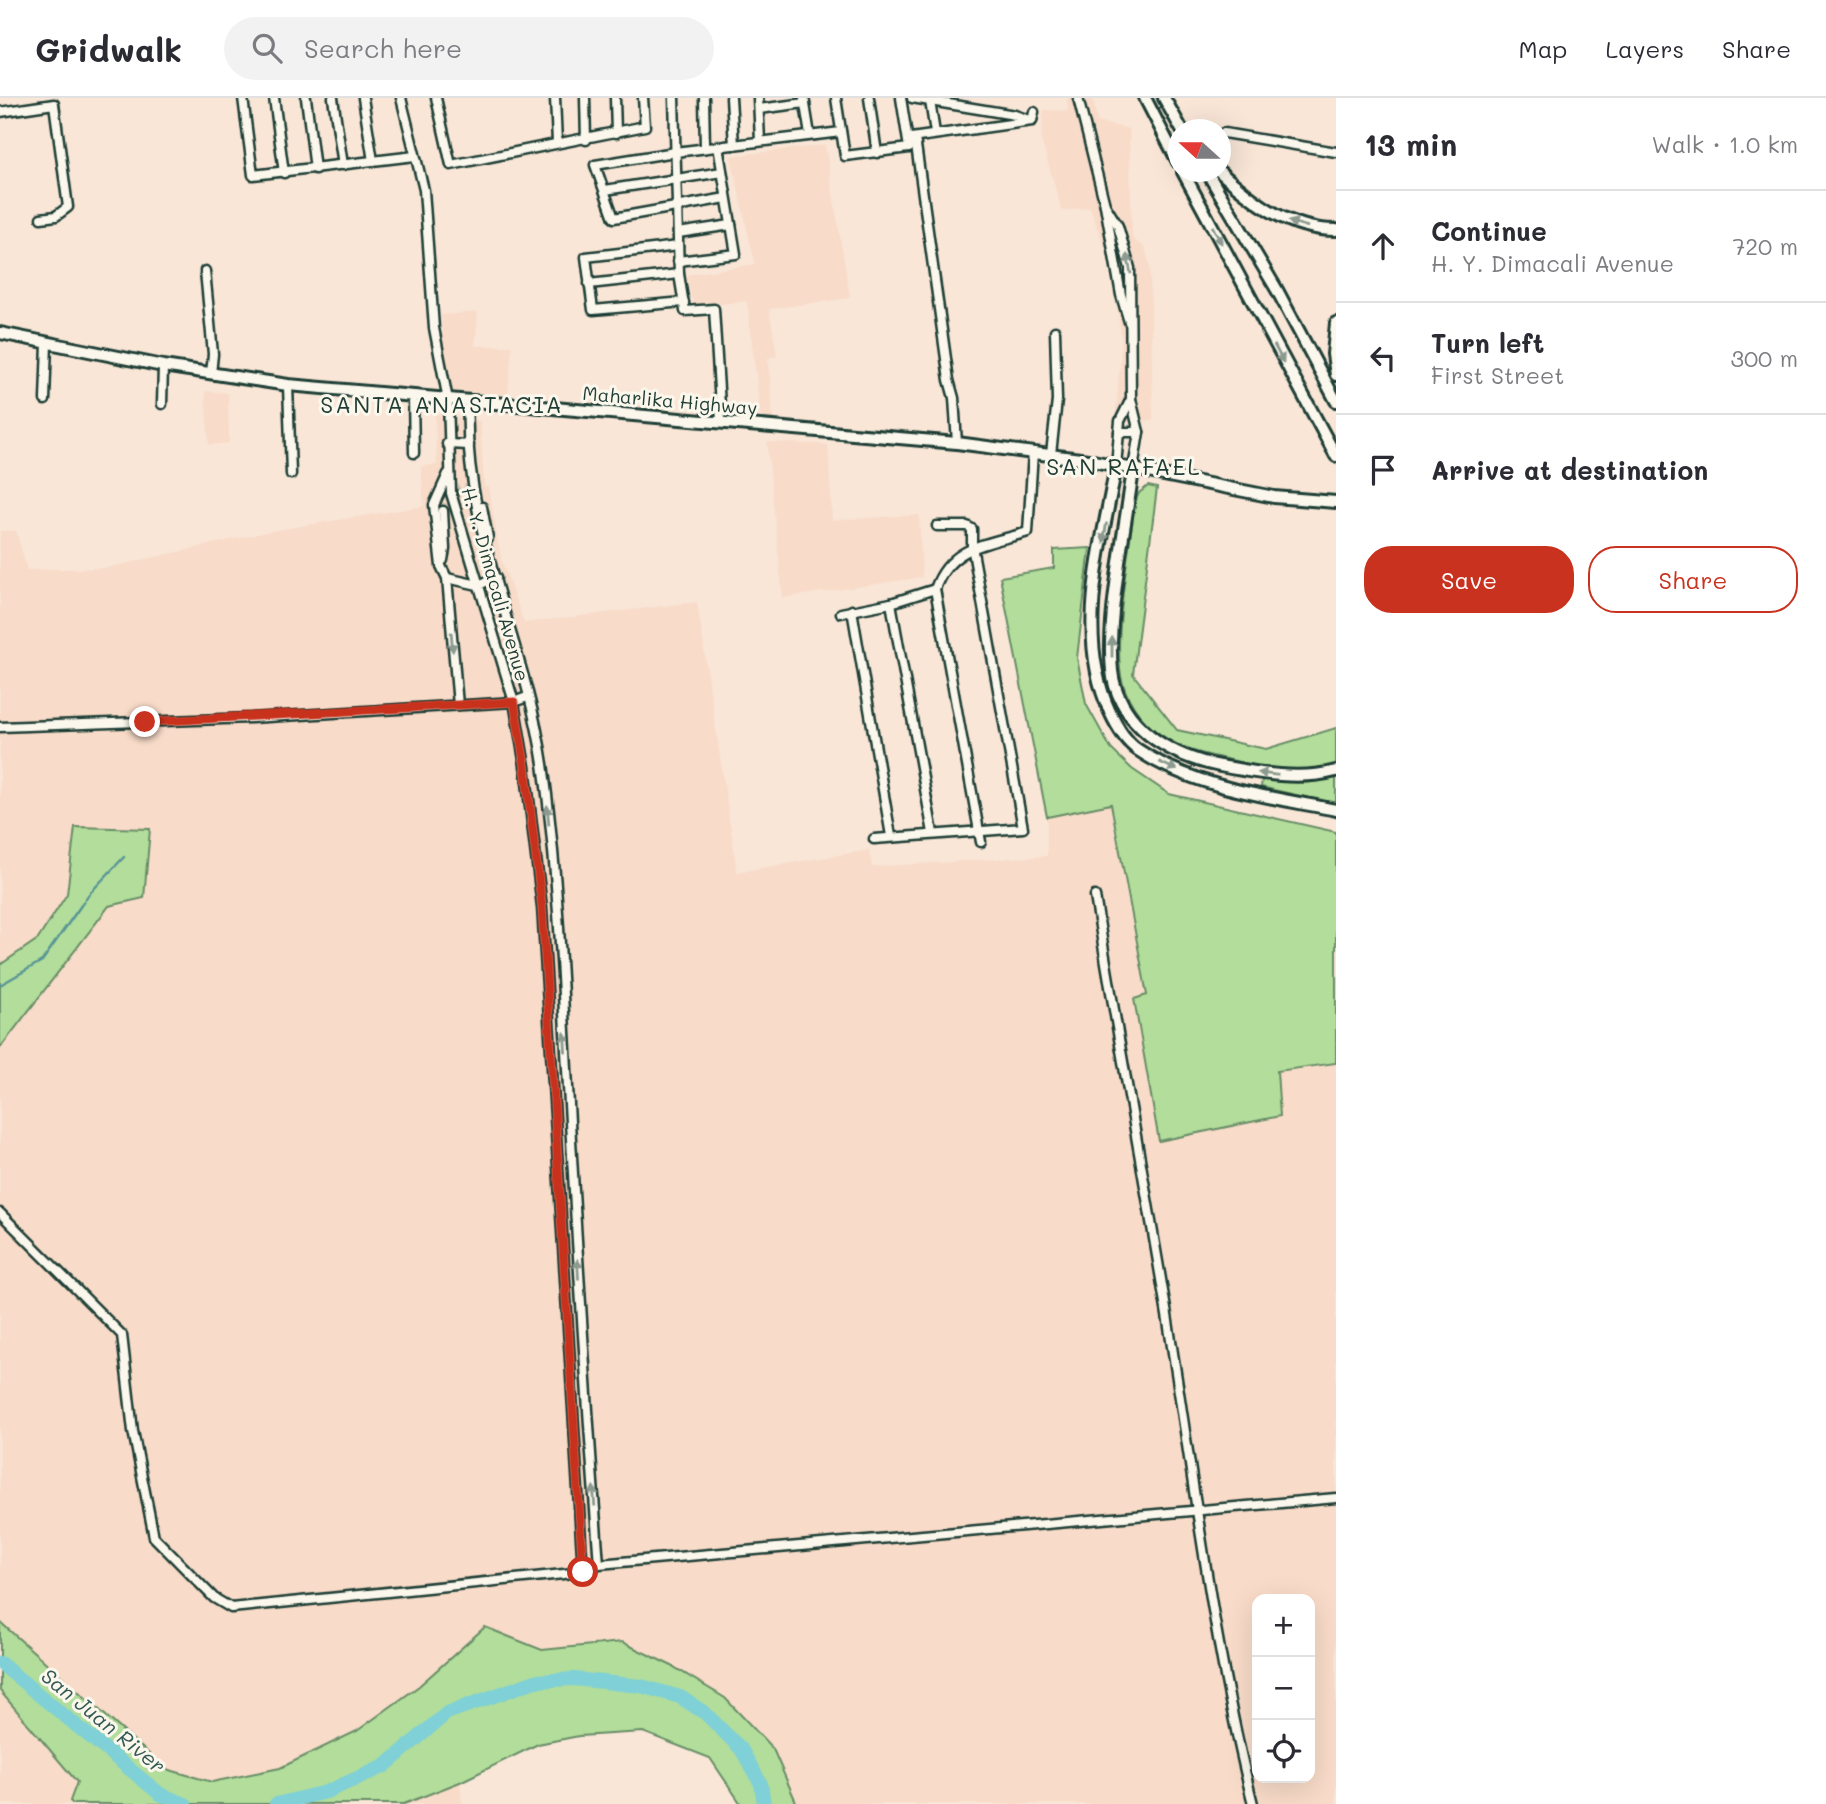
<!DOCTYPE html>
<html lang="en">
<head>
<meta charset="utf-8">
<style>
  body { margin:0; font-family:Mali,sans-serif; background:#f2f2f3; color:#2b2b33 }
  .controls { position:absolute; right:21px; bottom:21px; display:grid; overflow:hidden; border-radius:14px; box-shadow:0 7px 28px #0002 }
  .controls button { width:63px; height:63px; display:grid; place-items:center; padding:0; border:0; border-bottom:2px solid #e1e1e2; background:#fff; color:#2b2b33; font:35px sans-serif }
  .compass { position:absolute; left:1168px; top:21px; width:63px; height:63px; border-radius:50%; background:#fff; box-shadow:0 7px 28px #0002; rotate:291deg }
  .stop { position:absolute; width:21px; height:21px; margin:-16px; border:5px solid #c8321e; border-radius:50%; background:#fff }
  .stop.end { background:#c8321e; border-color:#fff; box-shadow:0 2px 7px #0008 }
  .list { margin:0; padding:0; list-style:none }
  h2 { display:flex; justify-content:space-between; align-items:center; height:91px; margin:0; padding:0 28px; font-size:30px }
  h2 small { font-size:23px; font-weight:400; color:#7c7c81 }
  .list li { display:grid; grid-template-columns:46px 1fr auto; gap:21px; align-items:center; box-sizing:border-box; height:112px; padding:0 28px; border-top:2px solid #e1e1e2 }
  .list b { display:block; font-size:26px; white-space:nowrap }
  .list p { margin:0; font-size:23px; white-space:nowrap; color:#7c7c81 }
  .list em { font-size:23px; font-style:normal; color:#7c7c81 }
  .actions { display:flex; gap:14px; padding:21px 28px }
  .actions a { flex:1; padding:16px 0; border:2px solid #c8321e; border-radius:28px; text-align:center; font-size:24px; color:#c8321e }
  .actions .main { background:#c8321e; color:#fff }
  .icon { flex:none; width:38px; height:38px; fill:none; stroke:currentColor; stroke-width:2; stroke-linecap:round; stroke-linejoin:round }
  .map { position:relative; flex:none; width:1336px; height:1706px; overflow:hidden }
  header { display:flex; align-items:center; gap:42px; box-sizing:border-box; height:98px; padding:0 35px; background:#fff; border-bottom:2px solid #e1e1e2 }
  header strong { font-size:33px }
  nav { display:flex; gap:38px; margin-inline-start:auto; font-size:24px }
  .search { width:490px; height:63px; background:#f2f2f3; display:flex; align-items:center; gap:18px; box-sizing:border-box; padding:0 24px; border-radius:38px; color:#7c7c81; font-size:26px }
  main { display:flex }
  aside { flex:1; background:#fff }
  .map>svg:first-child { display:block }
  .built { fill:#f8dbc8; fill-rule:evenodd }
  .green { fill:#b2dd9a; stroke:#688d67; stroke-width:2 }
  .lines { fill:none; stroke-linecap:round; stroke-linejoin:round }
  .stream { stroke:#599596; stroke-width:2.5 }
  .river { stroke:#7fd0d7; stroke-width:14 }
  .minor-tunnel { stroke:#cdc4b6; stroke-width:8; stroke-dasharray:8 4; stroke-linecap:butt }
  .minor-casing { stroke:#1f3d34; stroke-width:13 }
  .highway-casing { stroke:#1f3d34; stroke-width:16 }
  .minor { stroke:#fbf7ec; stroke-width:8 }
  .highway { stroke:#fbf7ec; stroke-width:10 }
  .oneway { fill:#8d9a90 }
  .route { stroke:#c8321e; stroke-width:9 }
  .labels { text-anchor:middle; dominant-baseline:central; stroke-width:6; stroke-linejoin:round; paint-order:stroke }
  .street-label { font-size:19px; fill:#1f3d34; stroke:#fbf7ec }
  .water-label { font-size:21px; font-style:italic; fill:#325a55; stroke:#fbf7ec }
  .quarter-label { font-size:23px; letter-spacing:2px; fill:#1f3d34; stroke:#fbf7ec }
</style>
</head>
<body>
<header>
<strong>Gridwalk</strong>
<div class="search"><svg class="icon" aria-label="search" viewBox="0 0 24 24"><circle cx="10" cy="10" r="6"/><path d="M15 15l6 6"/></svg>Search here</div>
<nav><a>Map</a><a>Layers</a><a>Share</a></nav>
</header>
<main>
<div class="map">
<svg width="1336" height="1706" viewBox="0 0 1336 1706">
  <rect width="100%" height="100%" fill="#f9e6d7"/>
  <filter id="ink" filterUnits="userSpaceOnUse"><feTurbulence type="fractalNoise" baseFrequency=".0143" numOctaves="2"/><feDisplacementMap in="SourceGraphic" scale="14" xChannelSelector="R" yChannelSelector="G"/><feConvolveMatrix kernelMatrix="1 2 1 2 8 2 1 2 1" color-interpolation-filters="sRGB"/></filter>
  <g filter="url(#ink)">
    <g class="built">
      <polygon points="1067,0 1093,0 1097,24 1129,31 1132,140 1145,150 1150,169 1153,322 1115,325 1122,242 1110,164 1090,109 1062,113 1041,41 1044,12 1068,13"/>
      <polygon points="825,47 850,200 769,211 777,258 768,260 773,321 761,320 747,203 694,209 686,177 755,166 731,58"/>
      <polygon points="478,214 475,248 512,248 508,296 454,294 446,269 441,217"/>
      <polygon points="205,293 228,295 229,345 209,347"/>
      <path d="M 435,316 L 480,323 L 484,389 L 488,389 L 501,461 L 524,525 L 697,504 L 737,774 L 869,752 L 872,769 L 1047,758 L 1047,719 L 1111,706 L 1147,897 L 1134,900 L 1280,1018 L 1277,973 L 1336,965 L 1336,1706 L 797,1706 L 773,1650 L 622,1544 L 542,1552 L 485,1529 L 419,1588 L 357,1633 L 280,1670 L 212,1684 L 166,1671 L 0,1524 L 0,950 L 109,808 L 75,729 L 67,796 L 38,841 L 0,867 L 0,433 L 16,433 L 27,472 L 107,470 L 271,433 L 424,408 L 421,368 L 437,367 ZM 1257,1501 L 1310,1501 L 1310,1680 L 1257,1680 Z"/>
      <polygon points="767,344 828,347 832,422 919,417 922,479 783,500"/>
      <polygon points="0,1593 78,1685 71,1703 73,1706 0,1706"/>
      <polygon points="460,1684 462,1706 404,1706"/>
    </g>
    <g class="green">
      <path d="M 1148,388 L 1157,390 L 1133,576 L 1177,632 L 1266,651 L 1336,630 L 1336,669 C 1301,681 1266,670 1231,662 C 1209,657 1184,653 1165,640 C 1146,628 1130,608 1123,586 C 1111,548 1130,448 1135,404 L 1139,395 Z"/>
      <polygon points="1090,450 1077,560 1086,606 1111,651 1132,671 1169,696 1336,734 1336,965 1277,973 1280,1018 1159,1043 1134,901 1147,897 1111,706 1047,719 1000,479 1054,470 1054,452"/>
      <polygon points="1336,677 1336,706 1261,689 1262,681 1302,682"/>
      <polygon points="75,729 150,731 144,800 109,808 0,950 0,867 38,841 67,796"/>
      <polygon points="0,1524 166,1671 212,1684 280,1670 357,1633 419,1588 485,1529 542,1552 622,1544 672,1568 725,1600 773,1651 797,1706 741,1706 710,1660 643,1634 579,1638 538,1646 460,1684 404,1706 73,1706 70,1703 77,1684 0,1593"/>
    </g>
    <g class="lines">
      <polyline class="stream" points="0,887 42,863 89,796 124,759"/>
      <g class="river">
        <polyline points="0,1565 160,1696 185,1706"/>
        <polyline points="276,1706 326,1694 385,1668 447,1615 535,1583 574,1581 641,1588 680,1599 705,1615 741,1651 761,1686 764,1706"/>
      </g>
      <polyline class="minor-tunnel" points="443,413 446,397 460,389 476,394 482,409"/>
      <defs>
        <g id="minor">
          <polyline points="243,0 253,77 415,58"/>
          <polyline points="274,0 284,75"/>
          <polyline points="306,0 315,71"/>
          <polyline points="333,0 343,67"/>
          <polyline points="363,0 373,63"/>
          <polyline points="401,0 424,92 434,230 448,302 451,395 514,604 525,668 542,809 583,1474"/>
          <polyline points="436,0 451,67 645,28 643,0"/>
          <polyline points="555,0 557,45"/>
          <polyline points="585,0 586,42"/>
          <polyline points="615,0 616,35"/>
          <polyline points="674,0 679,176 685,213 714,211 721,324"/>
          <polyline points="704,0 705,50"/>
          <polyline points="731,0 734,47"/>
          <polyline points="758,0 760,43"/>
          <polyline points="804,0 810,37"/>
          <polyline points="836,0 845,58 909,50 901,0"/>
          <polyline points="869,0 877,55"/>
          <polyline points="912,0 1015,17 1029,22"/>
          <polyline points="1078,0 1105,107 1121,197 1129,224"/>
          <polyline points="930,3 935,35"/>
          <polyline points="759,11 805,5"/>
          <polyline points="0,14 54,6 68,109 56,118 41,120"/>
          <polyline points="1224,35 1336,54"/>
          <polyline points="911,40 1032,23 1034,14"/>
          <polyline points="915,40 949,282 954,300 957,345"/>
          <polyline points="605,92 722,74"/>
          <polyline points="726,100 614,120 595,67 675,54 841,34"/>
          <polyline points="1105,107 1118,128 1130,170 1131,301 1139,334 1133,371"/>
          <polyline points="678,135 731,127"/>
          <polyline points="678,148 586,159 593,212 684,204"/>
          <polyline points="678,163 736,156 718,48"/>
          <polyline points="205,173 213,256 211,276"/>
          <polyline points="589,186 679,176"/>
          <polyline points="288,287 291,376"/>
          <polyline points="413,299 414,355"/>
          <polyline points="45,302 47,245"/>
          <path d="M 468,304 C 462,431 525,543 543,666 C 558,773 562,882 568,989 C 577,1149 587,1307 599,1466"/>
          <polyline points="162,306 163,268"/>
          <polyline points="1119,334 1139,334"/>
          <polyline points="447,346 469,347"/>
          <polyline points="1051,356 1057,302 1055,233"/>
          <polyline points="1116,368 1120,323 1131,301"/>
          <polyline points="448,376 434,407 441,468 447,480 458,607"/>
          <polyline points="482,409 488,440"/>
          <polyline points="443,462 445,451 443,413"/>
          <polyline points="447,480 478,487 496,480"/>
          <polyline points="891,505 933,735"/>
          <polyline points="852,512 891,738"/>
          <polyline points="841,515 891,505 935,491"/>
          <polyline points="0,629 251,620 514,604 527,599"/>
          <polyline points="874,741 1023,730 972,448 972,431 967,428 937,428"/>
          <path d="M 981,744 L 935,491 C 951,446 990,446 1028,434 L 1033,354"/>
          <path d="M 1095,798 C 1117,936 1143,1073 1166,1211 C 1193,1376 1212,1543 1253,1706"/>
          <polyline points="0,1115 122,1237 133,1333 154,1439 214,1500 231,1510 583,1474 599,1466 1336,1400"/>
        </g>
        <g id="highway">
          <polyline points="1145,0 1178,64"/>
          <polyline points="1164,0 1182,32"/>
          <polyline points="1183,74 1336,358"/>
          <polyline points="1207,74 1277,192 1336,303"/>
          <path d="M 1220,74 C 1254,104 1288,132 1336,132"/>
          <polyline points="1336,225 1333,256 1336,277"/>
          <polyline points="0,235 163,268 288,287 957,345 1088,362 1274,399 1336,404"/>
          <path d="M 1116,368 C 1102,447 1074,537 1110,614 C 1116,627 1126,644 1138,652 C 1194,690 1271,699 1336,712"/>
          <path d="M 1133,371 C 1127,423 1101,543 1115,588 C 1130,635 1175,659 1220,668 C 1258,675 1298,683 1336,673"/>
        </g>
      </defs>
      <use href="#minor" class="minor-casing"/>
      <use href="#highway" class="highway-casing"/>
      <use href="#minor" class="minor"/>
      <use href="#highway" class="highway"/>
    </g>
    <defs><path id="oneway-solid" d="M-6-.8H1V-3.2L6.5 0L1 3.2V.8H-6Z" transform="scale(1.75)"/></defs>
    <g class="oneway">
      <use href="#oneway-solid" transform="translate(1298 126) rotate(-164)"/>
      <use href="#oneway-solid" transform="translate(1217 137) rotate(62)"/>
      <use href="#oneway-solid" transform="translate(1129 166) rotate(-101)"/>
      <use href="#oneway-solid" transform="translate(1279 256) rotate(62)"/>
      <use href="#oneway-solid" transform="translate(1105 435) rotate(99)"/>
      <use href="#oneway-solid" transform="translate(452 544) rotate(85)"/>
      <use href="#oneway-solid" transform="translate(1112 549) rotate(-90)"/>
      <use href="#oneway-solid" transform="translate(1168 668) rotate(25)"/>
      <use href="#oneway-solid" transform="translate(1268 676) rotate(-173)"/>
      <use href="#oneway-solid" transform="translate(548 717) rotate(-95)"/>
      <use href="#oneway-solid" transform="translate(565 944) rotate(-93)"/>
      <use href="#oneway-solid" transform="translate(578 1171) rotate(-93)"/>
      <use href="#oneway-solid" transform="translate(594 1398) rotate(-94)"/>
    </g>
  </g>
  <g class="lines" filter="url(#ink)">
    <polyline class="route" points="145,624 514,604 525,668 542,809 583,1474"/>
  </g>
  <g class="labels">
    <g class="street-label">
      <text transform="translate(670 302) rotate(5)">Maharlika Highway</text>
      <text transform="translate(496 486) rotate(74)">H. Y. Dimacali Avenue</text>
    </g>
    <g class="water-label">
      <text transform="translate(104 1622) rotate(39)">San Juan River</text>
    </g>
    <g class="quarter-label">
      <text x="442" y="306">SANTA ANASTACIA</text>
      <text x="1124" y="368">SAN RAFAEL</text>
    </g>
  </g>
</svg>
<div class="controls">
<button>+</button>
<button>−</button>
<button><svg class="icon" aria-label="locate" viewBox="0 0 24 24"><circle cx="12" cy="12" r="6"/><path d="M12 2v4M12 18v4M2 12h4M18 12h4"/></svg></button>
</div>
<svg class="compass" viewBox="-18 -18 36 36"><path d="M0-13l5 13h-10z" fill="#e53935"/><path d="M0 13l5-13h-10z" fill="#7c7c81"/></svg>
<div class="stop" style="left:583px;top:1474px"></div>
<div class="stop end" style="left:145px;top:624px"></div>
</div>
<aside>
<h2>13 min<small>Walk · 1.0 km</small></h2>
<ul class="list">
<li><svg class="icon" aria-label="ahead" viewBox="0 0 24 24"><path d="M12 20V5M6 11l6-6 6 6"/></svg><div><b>Continue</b><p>H. Y. Dimacali Avenue</p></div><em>720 m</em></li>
<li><svg class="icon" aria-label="left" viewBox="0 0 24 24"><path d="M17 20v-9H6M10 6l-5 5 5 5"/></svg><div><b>Turn left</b><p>First Street</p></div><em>300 m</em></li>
<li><svg class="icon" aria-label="arrive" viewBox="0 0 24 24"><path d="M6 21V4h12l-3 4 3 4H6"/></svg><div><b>Arrive at destination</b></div></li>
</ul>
<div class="actions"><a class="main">Save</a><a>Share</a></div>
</aside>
</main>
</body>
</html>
